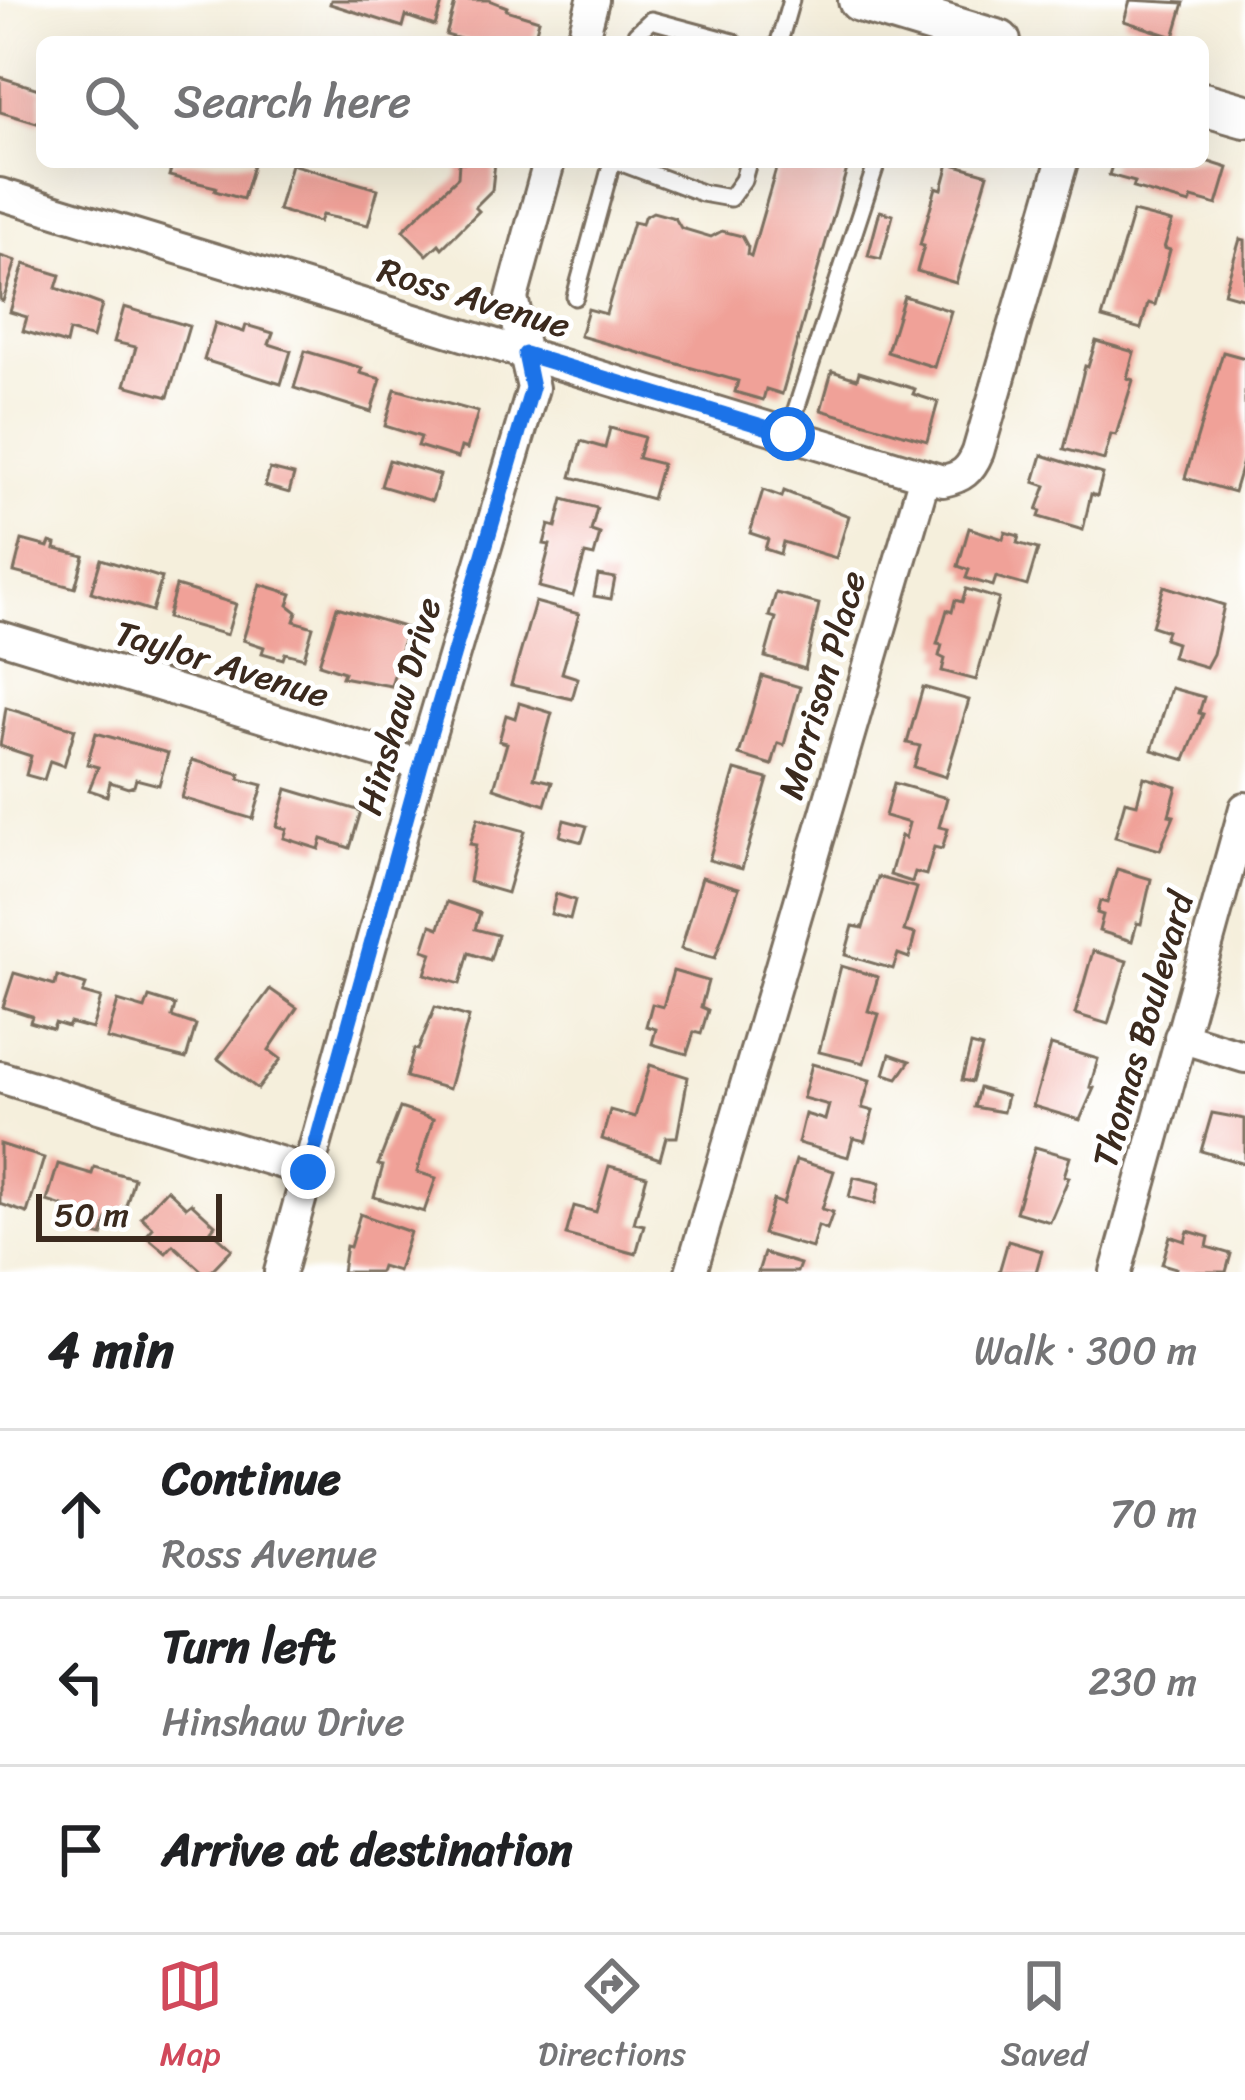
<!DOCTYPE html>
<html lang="en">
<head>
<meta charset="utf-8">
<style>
  body { margin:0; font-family:Sriracha,sans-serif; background:#f6f6f6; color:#202124 }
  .scale { position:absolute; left:36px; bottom:30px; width:186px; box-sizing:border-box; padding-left:12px; border:6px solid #3b2a1e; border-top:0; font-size:33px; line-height:42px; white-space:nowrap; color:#3b2a1e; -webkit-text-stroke:9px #fff; paint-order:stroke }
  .stop { position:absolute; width:36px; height:36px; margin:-27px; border:9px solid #1a73e8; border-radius:50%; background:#fff }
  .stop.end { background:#1a73e8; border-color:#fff; box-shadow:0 3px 12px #0008 }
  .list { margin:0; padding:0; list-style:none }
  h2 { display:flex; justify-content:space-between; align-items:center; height:156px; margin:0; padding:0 48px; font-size:51px }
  h2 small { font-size:39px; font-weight:400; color:#757577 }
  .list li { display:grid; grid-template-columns:78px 1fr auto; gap:36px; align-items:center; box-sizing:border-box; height:168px; padding:0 48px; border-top:3px solid #e0e0e0 }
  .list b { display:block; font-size:45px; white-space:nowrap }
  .list p { margin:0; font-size:39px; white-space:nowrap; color:#757577 }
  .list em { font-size:39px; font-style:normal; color:#757577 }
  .icon { flex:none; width:66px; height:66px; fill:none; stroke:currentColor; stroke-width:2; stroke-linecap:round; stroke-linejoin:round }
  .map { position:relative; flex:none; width:1245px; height:1272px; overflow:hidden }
  .search { position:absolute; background:#fff; box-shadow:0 12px 48px #0002; left:36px; right:36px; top:36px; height:132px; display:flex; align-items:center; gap:30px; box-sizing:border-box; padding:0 42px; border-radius:18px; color:#757577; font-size:45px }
  .sheet { height:660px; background:#fff }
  nav { display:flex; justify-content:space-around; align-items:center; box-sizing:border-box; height:168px; border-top:3px solid #e0e0e0; background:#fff; font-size:33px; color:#757577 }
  nav a { display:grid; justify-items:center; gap:6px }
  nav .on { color:#d1495b }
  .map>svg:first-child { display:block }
  .building { fill:#f0a198 }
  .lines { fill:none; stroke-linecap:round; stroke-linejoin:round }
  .lane-casing { stroke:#7c6f60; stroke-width:21 }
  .street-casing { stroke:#7c6f60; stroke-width:36 }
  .secondary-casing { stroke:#7c6f60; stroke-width:48 }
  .lane { stroke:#fff; stroke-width:15 }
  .street { stroke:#fff; stroke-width:30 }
  .secondary { stroke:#fff; stroke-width:42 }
  .route { stroke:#1a73e8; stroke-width:15 }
  .labels { text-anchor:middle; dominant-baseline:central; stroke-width:10; stroke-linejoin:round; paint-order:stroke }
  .street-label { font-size:36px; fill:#3b2a1e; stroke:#fff }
</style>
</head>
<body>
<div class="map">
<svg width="1245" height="1272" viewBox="0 0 1245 1272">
  <rect width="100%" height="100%" fill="#fff"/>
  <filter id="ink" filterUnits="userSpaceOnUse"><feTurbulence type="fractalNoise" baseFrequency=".00833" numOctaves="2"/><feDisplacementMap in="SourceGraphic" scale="24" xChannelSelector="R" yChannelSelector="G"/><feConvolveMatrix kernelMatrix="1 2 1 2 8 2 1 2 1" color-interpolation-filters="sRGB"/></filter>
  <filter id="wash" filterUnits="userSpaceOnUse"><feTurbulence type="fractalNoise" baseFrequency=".004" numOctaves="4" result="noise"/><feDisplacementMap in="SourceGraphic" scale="48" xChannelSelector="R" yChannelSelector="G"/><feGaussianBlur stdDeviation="2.7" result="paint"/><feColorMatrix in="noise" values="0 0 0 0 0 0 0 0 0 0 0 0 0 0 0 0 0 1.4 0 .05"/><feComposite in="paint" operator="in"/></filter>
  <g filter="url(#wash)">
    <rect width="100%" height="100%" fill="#f5efdc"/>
    <g id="blocks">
      <g class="building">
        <polygon points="331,0 443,0 435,26 406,16 403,27 330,4"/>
        <polygon points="456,0 489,0 507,7 506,10 539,20 533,42 471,42 446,35"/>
        <polygon points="1130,0 1184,3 1174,37 1124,21"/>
        <polygon points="0,77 42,90 40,124 0,112"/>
        <polygon points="1203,160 1228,168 1217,205 1192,198 1190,204 1133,188 1135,182 1109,175 1113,162"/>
        <polygon points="173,162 254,162 243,199 215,191 216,187 169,176"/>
        <polygon points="459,162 495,162 492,190 475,207 479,211 442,248 439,244 427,255 403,230 458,177"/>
        <polygon points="778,162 849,162 782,394 766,389 763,400 735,392 738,381 580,336 588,309 606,314 633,222 642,224 644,217 653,212 675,218 681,228 711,237 722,231 742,236 748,247 747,254 751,256"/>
        <polygon points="949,163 988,174 956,283 917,271 924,246 920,245 936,187 942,189"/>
        <polygon points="291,164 378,189 368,225 322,215 319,222 278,210"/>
        <polygon points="880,211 893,215 881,259 868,256"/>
        <polygon points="1133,212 1172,222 1164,248 1170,250 1155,305 1148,303 1141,329 1102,318"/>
        <polygon points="1240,239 1245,240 1245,299 1224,293"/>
        <polygon points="0,256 16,261 3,301 0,300"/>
        <polygon points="24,264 60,275 56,288 102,305 93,338 69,331 66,344 23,331 27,317 10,312"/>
        <polygon points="904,296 951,311 934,367 887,352"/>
        <polygon points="124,307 189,326 168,397 125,385 136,347 114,342"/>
        <polygon points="215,323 244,332 246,325 273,333 269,344 291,351 281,384 204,360"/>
        <polygon points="1096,341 1134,352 1127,378 1133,380 1116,435 1111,434 1104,460 1064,449 1085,366 1088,367"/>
        <polygon points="305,351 362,368 360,373 381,379 371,412 294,388"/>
        <polygon points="1223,352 1245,358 1245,455 1234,492 1185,478"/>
        <polygon points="832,371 857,379 859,372 915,389 913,394 938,402 927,441 821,410"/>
        <polygon points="395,389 478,412 467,449 461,447 458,458 418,446 421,437 385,426"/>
        <polygon points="610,428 644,437 638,458 662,464 652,499 571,477 581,441 605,448"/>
        <polygon points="1042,455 1103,474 1097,496 1091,494 1083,530 1039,517 1041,511 1037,510 1046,486 1034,482"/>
        <polygon points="389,460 440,475 432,501 381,486"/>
        <polygon points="270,469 294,475 289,493 265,486"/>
        <polygon points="763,490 782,497 784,491 849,516 836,558 783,542 780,554 765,549 768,539 750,533"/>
        <polygon points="563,499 597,508 591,531 600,534 594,556 585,554 573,596 539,587 550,545 544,544 549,525 556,527"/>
        <polygon points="969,528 1003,539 1005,532 1019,536 1017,543 1038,549 1027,586 996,577 993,586 966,578 969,570 958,566"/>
        <polygon points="22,540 48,547 50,542 56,544 55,549 84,556 75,588 14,572"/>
        <polygon points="101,559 162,578 152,611 91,592"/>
        <polygon points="598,575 615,578 611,599 594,596"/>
        <polygon points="260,584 292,594 288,605 297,612 294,621 313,627 304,658 285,653 283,659 262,653 264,647 243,640"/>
        <polygon points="176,586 236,604 227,635 167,618"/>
        <polygon points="1164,586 1224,605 1213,654 1206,667 1172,657 1176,643 1164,639 1167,631 1152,626"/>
        <polygon points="966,589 999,599 976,680 942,671 945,659 939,656 942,645 937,644 947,610 952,612 955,600 962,602"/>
        <polygon points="776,593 819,604 805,669 765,657 776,618 769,616"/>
        <polygon points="535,602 579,614 562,673 578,678 572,699 511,685"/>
        <polygon points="337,607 407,628 391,686 342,677 344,672 319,664"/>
        <polygon points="762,676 800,687 784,745 778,743 772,765 739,755"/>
        <polygon points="923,687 969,700 946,777 914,767 920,746 907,743"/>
        <polygon points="1171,688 1204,697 1199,713 1203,714 1185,760 1152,750"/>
        <polygon points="519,703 552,713 534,778 552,782 545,805 494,788 507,743 499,741 506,715 515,718"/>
        <polygon points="6,708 75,729 64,766 50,761 44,780 26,775 31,756 0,746"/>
        <polygon points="96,733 168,753 159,785 136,779 134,786 128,788 110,782 107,796 89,790 98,767 87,764"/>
        <polygon points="192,760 240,774 239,779 263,785 253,819 182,798"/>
        <polygon points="735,770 768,779 742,869 709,860"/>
        <polygon points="1144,777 1177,787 1169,815 1174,816 1160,850 1115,837 1125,801 1137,804"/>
        <polygon points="894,783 947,798 939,827 948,829 942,849 934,847 926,875 915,872 912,882 890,875 901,836 905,838 909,823 885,816"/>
        <polygon points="287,789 361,811 350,848 322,839 319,849 284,838 287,829 277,826"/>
        <polygon points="478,818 525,831 507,893 469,882 476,845 470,844"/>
        <polygon points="564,820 587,826 582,842 560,836"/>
        <polygon points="1117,869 1151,879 1141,924 1137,923 1132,941 1099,931 1103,915 1097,913 1100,901 1107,903"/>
        <polygon points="702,877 739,888 715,958 681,949"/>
        <polygon points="878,877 917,888 904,931 915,934 909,958 898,954 893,969 845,955 853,926 863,928"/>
        <polygon points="556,894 575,900 570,919 551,914"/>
        <polygon points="447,902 480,913 475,929 498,935 490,960 469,953 460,984 425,974 432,953 423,950 431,925 439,928"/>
        <polygon points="1093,951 1127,961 1108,1024 1075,1014"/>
        <polygon points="841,966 878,977 868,1011 879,1014 864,1063 819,1052"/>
        <polygon points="673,971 708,981 701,1007 708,1010 701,1034 694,1032 687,1054 652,1044 656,1029 646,1026 652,1004 663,1007"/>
        <polygon points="14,973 55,985 57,976 86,985 83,993 101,998 92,1029 70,1023 68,1027 55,1023 53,1029 30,1022 32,1016 3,1007"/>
        <polygon points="270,989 297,1008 269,1050 281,1059 258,1089 218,1059"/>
        <polygon points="149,997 175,1005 172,1017 196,1025 186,1059 107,1039 118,1001 145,1009"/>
        <polygon points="435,1007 469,1017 449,1089 406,1077 414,1049 418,1050"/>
        <polygon points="971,1045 982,1048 972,1082 962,1080"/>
        <polygon points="1051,1045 1098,1059 1090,1087 1094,1088 1080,1120 1033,1106"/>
        <polygon points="890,1054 910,1061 898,1078 884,1074"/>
        <polygon points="812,1064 870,1080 862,1108 873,1111 865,1141 853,1138 848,1157 798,1143 805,1114 825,1120 829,1105 803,1098"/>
        <polygon points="650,1065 688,1077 677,1137 666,1137 660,1159 602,1139 610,1110 635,1117"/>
        <polygon points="979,1088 1007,1096 1003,1112 974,1107"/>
        <polygon points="400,1108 433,1119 417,1172 436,1178 424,1212 374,1197 383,1166 378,1165"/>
        <polygon points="1212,1113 1245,1119 1245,1164 1201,1151"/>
        <polygon points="0,1144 44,1158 27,1213 0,1204"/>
        <polygon points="1035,1147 1070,1157 1064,1176 1069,1177 1050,1222 1016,1212"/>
        <polygon points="796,1160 834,1171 822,1209 833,1212 827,1229 818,1226 812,1248 763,1234 773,1200 783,1204"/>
        <polygon points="58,1164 92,1174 94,1167 134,1178 121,1223 107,1219 102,1236 73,1228 78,1211 47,1201"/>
        <polygon points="609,1166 647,1176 634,1223 644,1225 636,1254 566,1235 574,1206 596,1212"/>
        <polygon points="854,1177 880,1183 875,1204 849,1197"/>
        <polygon points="167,1189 186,1207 191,1203 215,1225 211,1230 232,1249 210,1272 203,1272 173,1245 166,1253 146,1236 153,1228 141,1217"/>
        <polygon points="360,1214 410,1232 398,1271 381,1266 379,1272 342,1272 346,1246 350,1247"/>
        <polygon points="1188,1231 1209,1237 1207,1247 1231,1254 1226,1272 1175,1272 1176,1268 1162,1264 1170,1236 1185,1241"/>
        <polygon points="1008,1241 1042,1251 1036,1272 999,1272"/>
        <polygon points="764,1253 800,1264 797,1272 758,1272"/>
      </g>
    </g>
  </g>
  <g filter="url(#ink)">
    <use href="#blocks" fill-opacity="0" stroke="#7c6f60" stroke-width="3"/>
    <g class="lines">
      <defs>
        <g id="lane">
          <polyline points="635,42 636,34 651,20 733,42"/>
          <polyline points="779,42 791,0"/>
          <polyline points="619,162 702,193 730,198 743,180 748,162"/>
          <polyline points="575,297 612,162"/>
          <polyline points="788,434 877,162"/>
        </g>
        <g id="street">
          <polyline points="582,42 593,0"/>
          <path d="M 0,194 L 943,481 C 962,477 970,471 978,452 L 1062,162"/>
          <polyline points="0,637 421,765"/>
          <polyline points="1180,1037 1245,1057"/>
          <polyline points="0,1077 308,1171"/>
          <polyline points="280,1272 421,765 533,388 512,298 549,162"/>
          <polyline points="691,1272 925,476"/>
          <polyline points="1116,1272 1245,808"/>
        </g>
        <g id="secondary">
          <polyline points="860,0 999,42"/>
          <polyline points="1203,104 1245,116"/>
        </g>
      </defs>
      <use href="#lane" class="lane-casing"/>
      <use href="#street" class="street-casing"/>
      <use href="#secondary" class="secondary-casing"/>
      <use href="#lane" class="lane"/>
      <use href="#street" class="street"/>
      <use href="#secondary" class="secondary"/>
    </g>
  </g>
  <g class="lines" filter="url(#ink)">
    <polyline class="route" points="308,1172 421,765 532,388 525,354 788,434"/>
  </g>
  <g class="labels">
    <g class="street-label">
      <text transform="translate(474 298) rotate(17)">Ross Avenue</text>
      <text transform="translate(222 664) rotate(17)">Taylor Avenue</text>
      <text transform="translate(822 685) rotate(-74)">Morrison Place</text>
      <text transform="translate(399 706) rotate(-74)">Hinshaw Drive</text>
      <text transform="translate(1143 1030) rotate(-74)">Thomas Boulevard</text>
    </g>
  </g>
</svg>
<div class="scale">50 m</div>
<div class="stop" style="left:788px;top:434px"></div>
<div class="stop end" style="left:308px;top:1172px"></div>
<div class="search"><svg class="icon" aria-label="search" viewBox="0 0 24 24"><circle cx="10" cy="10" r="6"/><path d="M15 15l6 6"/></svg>Search here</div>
</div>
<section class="sheet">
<h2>4 min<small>Walk · 300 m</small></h2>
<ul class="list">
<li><svg class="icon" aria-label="ahead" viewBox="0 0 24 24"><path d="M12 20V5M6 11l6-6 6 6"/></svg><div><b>Continue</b><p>Ross Avenue</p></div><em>70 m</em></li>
<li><svg class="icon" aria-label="left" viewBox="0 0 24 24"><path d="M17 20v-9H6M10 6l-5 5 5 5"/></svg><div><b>Turn left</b><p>Hinshaw Drive</p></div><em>230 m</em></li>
<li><svg class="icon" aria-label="arrive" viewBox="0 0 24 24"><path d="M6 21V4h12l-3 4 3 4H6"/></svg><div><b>Arrive at destination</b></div></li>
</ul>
</section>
<nav>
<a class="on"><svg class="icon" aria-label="map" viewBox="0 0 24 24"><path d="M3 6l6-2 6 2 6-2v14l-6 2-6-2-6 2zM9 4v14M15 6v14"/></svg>Map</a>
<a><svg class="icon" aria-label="directions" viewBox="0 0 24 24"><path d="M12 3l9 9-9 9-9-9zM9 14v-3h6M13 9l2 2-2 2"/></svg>Directions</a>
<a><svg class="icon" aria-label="saved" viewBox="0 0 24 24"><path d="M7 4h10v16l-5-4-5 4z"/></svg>Saved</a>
</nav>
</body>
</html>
